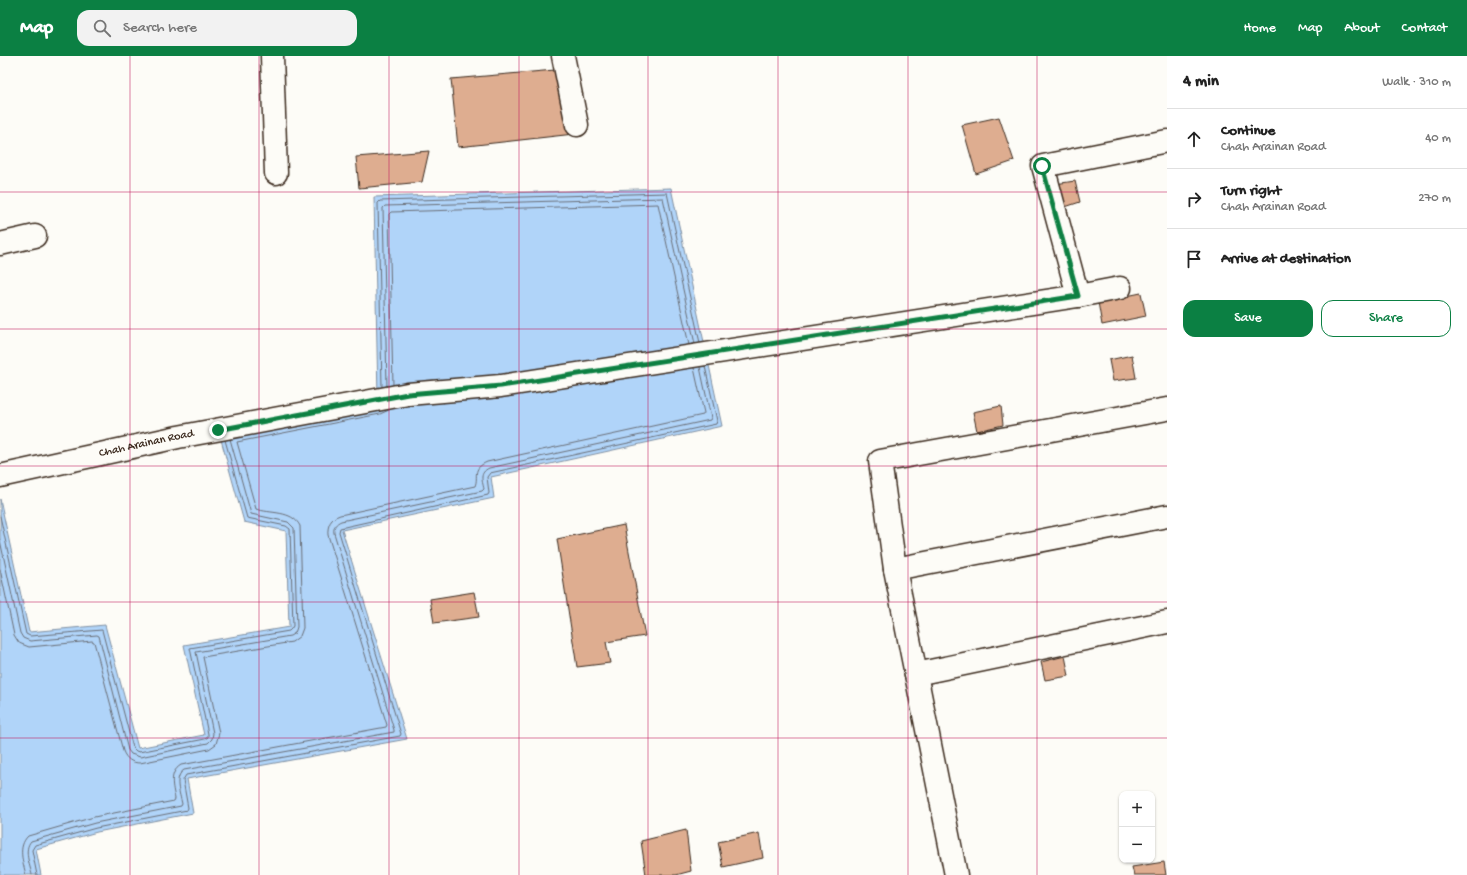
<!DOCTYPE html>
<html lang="en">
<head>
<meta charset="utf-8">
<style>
  body { margin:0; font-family:"Gochi Hand",sans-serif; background:#f2f2f2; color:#222 }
  .controls { position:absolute; right:12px; bottom:12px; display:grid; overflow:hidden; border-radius:8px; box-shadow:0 1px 3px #0004 }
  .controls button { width:36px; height:36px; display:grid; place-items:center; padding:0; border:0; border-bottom:1px solid #e0e0e0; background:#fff; color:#222; font:20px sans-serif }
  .stop { position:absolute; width:12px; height:12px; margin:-9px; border:3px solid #0b8043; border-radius:50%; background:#fff }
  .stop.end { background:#0b8043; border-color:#fff; box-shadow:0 1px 4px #0008 }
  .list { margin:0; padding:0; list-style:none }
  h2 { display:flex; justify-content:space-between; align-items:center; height:52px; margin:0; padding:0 16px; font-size:17px }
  h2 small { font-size:13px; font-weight:400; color:#767676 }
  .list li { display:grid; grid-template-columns:26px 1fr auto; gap:12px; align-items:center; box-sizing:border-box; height:60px; padding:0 16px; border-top:1px solid #e0e0e0 }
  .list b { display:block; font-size:15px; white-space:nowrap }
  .list p { margin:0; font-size:13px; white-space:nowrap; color:#767676 }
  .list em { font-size:13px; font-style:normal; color:#767676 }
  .actions { display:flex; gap:8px; padding:12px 16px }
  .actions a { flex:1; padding:9px 0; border:1px solid #0b8043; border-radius:12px; text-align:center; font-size:14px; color:#0b8043 }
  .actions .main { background:#0b8043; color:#fff }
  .icon { flex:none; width:22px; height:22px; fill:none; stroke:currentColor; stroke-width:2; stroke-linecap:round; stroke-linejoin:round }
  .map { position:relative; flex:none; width:1167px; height:819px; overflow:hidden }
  header { display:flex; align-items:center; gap:24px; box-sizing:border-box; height:56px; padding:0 20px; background:#0b8043; color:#fff }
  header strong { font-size:19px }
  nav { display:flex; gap:22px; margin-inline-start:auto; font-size:14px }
  .search { width:280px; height:36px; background:#f2f2f2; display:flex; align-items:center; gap:10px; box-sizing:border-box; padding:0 14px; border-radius:12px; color:#767676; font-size:15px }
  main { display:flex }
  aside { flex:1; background:#fff }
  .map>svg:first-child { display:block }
  .water { fill:#b0d4f9; stroke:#8190a1 }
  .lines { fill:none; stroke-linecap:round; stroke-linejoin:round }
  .shore { stroke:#6a6e76; stroke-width:1 }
  .building { fill:#dead90; stroke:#3b2a1e }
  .street-casing { stroke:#3b2a1e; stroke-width:25 }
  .street { stroke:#fdfcf7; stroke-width:22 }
  .route { stroke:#0b8043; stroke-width:5 }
  .grid { fill:none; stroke:#c2185b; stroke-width:1; stroke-opacity:0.55 }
  .labels { text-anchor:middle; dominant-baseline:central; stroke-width:3; stroke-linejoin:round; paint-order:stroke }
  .street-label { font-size:12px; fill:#3b2a1e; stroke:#fdfcf7 }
</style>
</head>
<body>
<header>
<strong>Map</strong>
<div class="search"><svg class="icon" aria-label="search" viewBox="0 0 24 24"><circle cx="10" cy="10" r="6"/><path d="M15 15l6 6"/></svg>Search here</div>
<nav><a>Home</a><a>Map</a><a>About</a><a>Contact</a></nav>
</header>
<main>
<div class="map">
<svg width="1167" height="819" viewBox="0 0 1167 819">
  <rect width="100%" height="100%" fill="#fdfcf7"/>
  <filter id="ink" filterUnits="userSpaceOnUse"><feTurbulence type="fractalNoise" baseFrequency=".025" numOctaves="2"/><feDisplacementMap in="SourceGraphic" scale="8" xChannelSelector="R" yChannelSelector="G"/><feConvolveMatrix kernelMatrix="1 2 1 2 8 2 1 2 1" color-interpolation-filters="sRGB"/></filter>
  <g filter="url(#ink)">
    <polygon class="water" points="671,132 722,370 491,421 494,442 342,474 407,683 187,723 193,757 97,776 36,793 41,819 0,819 0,443 29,576 105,569 138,692 204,679 184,589 289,571 286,475 244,466 218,373 378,343 374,141"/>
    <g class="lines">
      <g class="shore">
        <polyline points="393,329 389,158 391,156 658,148 689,289"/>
        <polyline points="387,330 383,152 385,150 663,142 695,288"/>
        <polyline points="382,331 378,147 380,145 667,137 700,287"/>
        <polyline points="0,460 26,578 30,580 102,574 133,692 136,695 139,696 205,683 208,681 208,678 190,592 289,575 291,573 293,570 290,473 286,470 247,462 225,384"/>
        <polyline points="0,484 20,577 23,582 30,585 97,579 99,580 128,694 131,698 140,701 208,687 212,683 213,677 196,596 290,580 295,577 297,571 294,472 288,466 251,458 230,383"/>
        <path d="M 0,513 L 14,579 L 19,587 L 29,591 L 92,585 L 94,586 L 123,695 C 126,703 132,707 140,707 L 209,693 L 216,688 L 219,677 L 203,601 L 292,586 L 300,580 L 303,572 L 300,470 C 292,454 270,458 256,453 L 237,386 L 380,358 L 389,354"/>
        <path d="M 26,819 C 23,806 17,791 28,780 L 94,761 L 174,745 L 175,743 C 173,731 168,717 181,709 L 386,671 L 387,669 L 328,479 C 327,469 331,462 340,459 L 475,430 C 479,420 471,413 487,406 L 703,359 L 704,357 L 694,312"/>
        <path d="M 32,819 C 30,809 23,794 31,785 L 95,767 L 181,750 L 182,748 C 180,738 173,721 184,714 L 394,676 L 394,674 L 334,477 C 333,471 336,467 341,465 L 482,435 L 484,433 C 482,424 479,417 489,412 L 710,364 L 711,362 L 700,311"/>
        <polyline points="37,819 32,794 35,789 96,772 187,754 188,752 183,724 186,719 400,680 401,678 339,476 340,472 488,439 489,437 487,421 490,417 716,368 717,365 705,310"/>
      </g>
    </g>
    <g class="building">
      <polygon points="555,14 574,78 458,91 451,23"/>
      <polygon points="999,61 1014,105 976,118 962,69"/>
      <polygon points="429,95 422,126 359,132 356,101"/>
      <polygon points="1075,125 1080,146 1062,152 1055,128"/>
      <polygon points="1141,237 1146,260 1102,269 1098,246"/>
      <polygon points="1132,299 1136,322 1113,325 1109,304"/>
      <polygon points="1001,350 1003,369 977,375 973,356"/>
      <polygon points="624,469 645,580 606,586 610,607 577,611 557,483"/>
      <polygon points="474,536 479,561 434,567 430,543"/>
      <polygon points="1065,600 1069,620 1045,624 1041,606"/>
      <polygon points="686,774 691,815 676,819 646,819 641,785"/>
      <polygon points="759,777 763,802 723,811 718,786"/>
      <polygon points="1164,806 1166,819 1134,819 1132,811"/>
    </g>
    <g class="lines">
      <defs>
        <g id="street">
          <polyline points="272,0 276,117"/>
          <polyline points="563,0 577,69"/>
          <polyline points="0,188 35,180"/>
          <polyline points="1078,240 1120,232"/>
          <path id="s1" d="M 0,420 L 178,381 L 408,338 L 501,330 L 1078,240 L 1043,110 L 1167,85"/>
          <polyline points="895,513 1167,460"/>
          <polyline points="916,618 1167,566"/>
          <polyline points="956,819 895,513 880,405 1167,353"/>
        </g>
      </defs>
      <use href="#street" class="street-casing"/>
      <use href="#street" class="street"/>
    </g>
  </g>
  <g class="lines" filter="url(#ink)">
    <polyline class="route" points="218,374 408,338 501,330 1078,240 1042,110"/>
  </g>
  <path class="grid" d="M 130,0 L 130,819M 259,0 L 259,819M 389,0 L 389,819M 519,0 L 519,819M 648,0 L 648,819M 778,0 L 778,819M 908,0 L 908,819M 1037,0 L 1037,819M 0,136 L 1167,136M 0,273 L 1167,273M 0,410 L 1167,410M 0,546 L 1167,546M 0,682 L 1167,682"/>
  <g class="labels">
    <g class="street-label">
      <text stroke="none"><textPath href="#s1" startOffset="150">Chah Arainan Road</textPath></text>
    </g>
  </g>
</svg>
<div class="controls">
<button>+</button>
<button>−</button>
</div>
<div class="stop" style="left:1042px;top:110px"></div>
<div class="stop end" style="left:218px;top:374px"></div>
</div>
<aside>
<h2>4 min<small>Walk · 310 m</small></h2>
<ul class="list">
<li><svg class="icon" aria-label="ahead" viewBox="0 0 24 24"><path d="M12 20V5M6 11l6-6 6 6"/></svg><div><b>Continue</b><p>Chah Arainan Road</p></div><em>40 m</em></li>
<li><svg class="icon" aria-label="right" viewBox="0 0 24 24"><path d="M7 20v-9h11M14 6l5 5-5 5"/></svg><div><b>Turn right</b><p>Chah Arainan Road</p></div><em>270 m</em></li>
<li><svg class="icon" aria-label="arrive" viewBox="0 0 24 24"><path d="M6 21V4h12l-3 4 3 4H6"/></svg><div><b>Arrive at destination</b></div></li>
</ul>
<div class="actions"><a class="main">Save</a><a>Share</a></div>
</aside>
</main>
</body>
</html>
